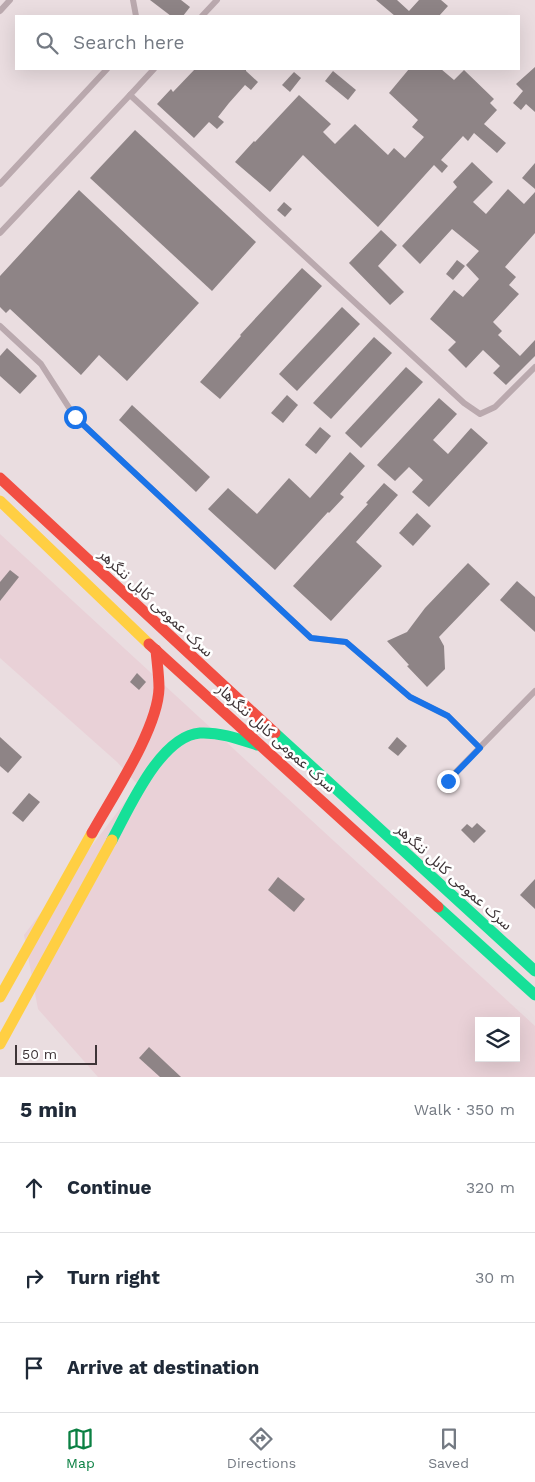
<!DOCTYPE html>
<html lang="en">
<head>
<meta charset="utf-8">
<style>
  body { margin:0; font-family:"Work Sans","Noto Sans Arabic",sans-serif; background:#f2f2f3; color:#1f2937 }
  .controls { position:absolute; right:15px; bottom:15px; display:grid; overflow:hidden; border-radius:0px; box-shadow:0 5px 20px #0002 }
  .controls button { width:45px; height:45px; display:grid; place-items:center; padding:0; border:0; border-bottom:1px solid #e0e1e3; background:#fff; color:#1f2937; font:25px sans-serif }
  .scale { position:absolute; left:15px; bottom:12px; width:82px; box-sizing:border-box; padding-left:5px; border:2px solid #3e3437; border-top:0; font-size:14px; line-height:18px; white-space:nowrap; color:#3e3437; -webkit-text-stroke:4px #fff; paint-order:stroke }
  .stop { position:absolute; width:15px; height:15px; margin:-11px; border:4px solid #1a73e8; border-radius:50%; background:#fff }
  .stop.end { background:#1a73e8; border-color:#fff; box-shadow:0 1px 5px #0008 }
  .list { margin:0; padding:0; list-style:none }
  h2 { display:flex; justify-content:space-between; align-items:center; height:65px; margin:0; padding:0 20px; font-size:21px }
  h2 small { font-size:16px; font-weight:400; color:#747a83 }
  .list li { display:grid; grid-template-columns:32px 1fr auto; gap:15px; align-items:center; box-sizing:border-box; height:90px; padding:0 20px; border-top:1px solid #e0e1e3 }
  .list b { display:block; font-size:19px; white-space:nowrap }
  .list em { font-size:16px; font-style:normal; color:#747a83 }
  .icon { flex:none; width:28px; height:28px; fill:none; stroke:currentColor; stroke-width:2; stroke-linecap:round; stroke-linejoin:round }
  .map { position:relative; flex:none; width:535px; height:1077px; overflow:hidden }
  .search { position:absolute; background:#fff; box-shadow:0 5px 20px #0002; left:15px; right:15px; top:15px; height:55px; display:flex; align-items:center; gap:12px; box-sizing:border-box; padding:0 18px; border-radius:0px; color:#747a83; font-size:19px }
  .sheet { height:335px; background:#fff }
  nav { display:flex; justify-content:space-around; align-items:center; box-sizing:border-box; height:70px; border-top:1px solid #e0e1e3; background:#fff; font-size:14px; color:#747a83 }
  nav a { display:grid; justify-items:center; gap:2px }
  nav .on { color:#0b8043 }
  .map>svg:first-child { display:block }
  .built { fill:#e9d1d7; fill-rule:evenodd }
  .building { fill:#8e8486 }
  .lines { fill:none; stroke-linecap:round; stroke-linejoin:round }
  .lane { stroke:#baa9ae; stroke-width:6 }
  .fast { stroke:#16e098; stroke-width:11 }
  .slow { stroke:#ffcf43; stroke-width:11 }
  .jam { stroke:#f24e42; stroke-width:11 }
  .route { stroke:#1a73e8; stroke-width:6 }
  .labels { text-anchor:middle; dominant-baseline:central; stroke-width:5; stroke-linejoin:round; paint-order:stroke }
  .street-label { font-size:15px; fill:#3e3437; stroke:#fff }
</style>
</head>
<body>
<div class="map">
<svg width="535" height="1077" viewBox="0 0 535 1077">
  <rect width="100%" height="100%" fill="#eadde0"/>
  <path class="built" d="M 0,534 L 535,1026 L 535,1077 L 98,1077 L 38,1009 L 24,935 L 138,785 L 117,762 L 0,658 ZM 479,1021 L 516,1021 L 516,1058 L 479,1058 Z"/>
  <g class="building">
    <polygon points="150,0 181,0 190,7 183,16 171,16"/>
    <polygon points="376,0 397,0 409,11 419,0 441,0 448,6 439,16 395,16"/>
    <polygon points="535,67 535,112 526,104 521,110 513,103 523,91 516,84"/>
    <polygon points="195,69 246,69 246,71 258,82 251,90 245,85 229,103 218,117 224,122 217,129 209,122 194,138 157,104 171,89 173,92"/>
    <polygon points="409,69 441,69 454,80 464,70 494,99 490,103 497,110 484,124 506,143 497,153 474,133 468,141 463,136 441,160 448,166 442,173 434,165 378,227 303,155 270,192 235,162 254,141 255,142 299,95 331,124 323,132 335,144 355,124 388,155 394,148 405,158 424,137 412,127 418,120 389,93"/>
    <polygon points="333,71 356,90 348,100 325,81"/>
    <polygon points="294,72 301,78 290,92 282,85"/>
    <polygon points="135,130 256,242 212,291 90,178"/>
    <polygon points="472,162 493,182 473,202 486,214 508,189 524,204 535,192 535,233 505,267 516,277 509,285 519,294 493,322 502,331 498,335 520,356 535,340 535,356 506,385 493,373 500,366 483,350 466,368 448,350 456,342 430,319 454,290 463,297 479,279 466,265 479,251 452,229 420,264 402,246 457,187 453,182"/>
    <polygon points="535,163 535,189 522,178"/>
    <polygon points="79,190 199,303 127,381 99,355 81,375 10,309 6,313 0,307 0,276"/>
    <polygon points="284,202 292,209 285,217 277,210"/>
    <polygon points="381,230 397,245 378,266 404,292 390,305 349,263"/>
    <polygon points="457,260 465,266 453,280 446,274"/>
    <polygon points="302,268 322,286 220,399 200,382 241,336 240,335"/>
    <polygon points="342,307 360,324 297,391 279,374"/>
    <polygon points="374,337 392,353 331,419 313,403"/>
    <polygon points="7,348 37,376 20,394 0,376 0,356"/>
    <polygon points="406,367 423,382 361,448 345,433"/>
    <polygon points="287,395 298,405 283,423 271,413"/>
    <polygon points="439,398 457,414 433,440 448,454 471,428 488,443 429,507 412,492 423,480 409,467 395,481 377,465"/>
    <polygon points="132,405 210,477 196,492 119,420"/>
    <polygon points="320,427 331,436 316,454 305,445"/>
    <polygon points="350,452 365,466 340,494 344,497 329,513 328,512 275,570 208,509 228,488 257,514 289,478 310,498"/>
    <polygon points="384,483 398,495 356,542 382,566 331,621 293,586 368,504 366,503"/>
    <polygon points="417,513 431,526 413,546 399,533"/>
    <polygon points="468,563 490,584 439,637 444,646 445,669 427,687 407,666 409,665 387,641 407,632 425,608"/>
    <polygon points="10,570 19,577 0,601 0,582"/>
    <polygon points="517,581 535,597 535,632 500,600"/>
    <polygon points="137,673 146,682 139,690 130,682"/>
    <polygon points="0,737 22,757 8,773 0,766"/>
    <polygon points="397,737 407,746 398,756 388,748"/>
    <polygon points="29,793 40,802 23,822 12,813"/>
    <polygon points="477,823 486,831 474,843 461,830 467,824 472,828"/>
    <polygon points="278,877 305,899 294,912 268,890"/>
    <polygon points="535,879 535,909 520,895"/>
    <polygon points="149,1047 181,1077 160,1077 139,1058"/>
  </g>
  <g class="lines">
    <g class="lane">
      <polyline points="133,0 136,16"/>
      <polyline points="0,11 10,0"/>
      <polyline points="202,16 217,0"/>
      <polyline points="154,69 130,95 464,403 480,414 495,407 535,367"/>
      <polyline points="0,184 107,69"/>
      <polyline points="0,233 130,95"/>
      <polyline points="0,326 41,364 75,417 311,638 346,642 410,697 448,716 480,748"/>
      <polyline points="447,781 535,691"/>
    </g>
    <g class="fast">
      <polyline points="275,733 535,971"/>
      <path d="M 112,840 C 129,809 160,736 200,733 C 220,732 239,739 257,745"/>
      <polyline points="438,907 535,995"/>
    </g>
    <g class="slow">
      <polyline points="0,501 149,644"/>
      <polyline points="0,997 92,833"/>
      <polyline points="0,1044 112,840"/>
    </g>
    <g class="jam">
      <polyline points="0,478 275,733"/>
      <polyline points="149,644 438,907"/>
      <path d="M 92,833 C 112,797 158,729 159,688 C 159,676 157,662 156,650"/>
    </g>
  </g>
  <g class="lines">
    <polyline class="route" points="75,417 311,638 346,642 410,697 448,716 480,748 448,781"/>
  </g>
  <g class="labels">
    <g class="street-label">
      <text transform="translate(156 603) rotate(43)">سرک عمومی کابل ننگرهر</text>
      <text transform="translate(276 738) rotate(42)">سرک عمومی کابل ننگرهار</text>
      <text transform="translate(454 877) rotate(42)">سرک عمومی کابل ننگرهر</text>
    </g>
  </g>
</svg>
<div class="controls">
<button><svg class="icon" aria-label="layers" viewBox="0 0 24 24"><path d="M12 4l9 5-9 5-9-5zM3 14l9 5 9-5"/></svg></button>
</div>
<div class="scale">50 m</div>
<div class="stop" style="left:75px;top:417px"></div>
<div class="stop end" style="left:448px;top:781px"></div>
<div class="search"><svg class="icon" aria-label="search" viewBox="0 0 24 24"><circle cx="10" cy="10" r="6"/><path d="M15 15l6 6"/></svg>Search here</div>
</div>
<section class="sheet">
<h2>5 min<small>Walk · 350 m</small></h2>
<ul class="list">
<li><svg class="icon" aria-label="ahead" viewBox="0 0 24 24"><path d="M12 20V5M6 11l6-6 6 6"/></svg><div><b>Continue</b></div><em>320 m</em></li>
<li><svg class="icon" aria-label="right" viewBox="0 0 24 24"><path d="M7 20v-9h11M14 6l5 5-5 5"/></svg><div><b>Turn right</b></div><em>30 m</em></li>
<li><svg class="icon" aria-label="arrive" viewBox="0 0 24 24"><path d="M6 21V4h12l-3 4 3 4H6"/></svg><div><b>Arrive at destination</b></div></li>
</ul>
</section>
<nav>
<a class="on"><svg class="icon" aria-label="map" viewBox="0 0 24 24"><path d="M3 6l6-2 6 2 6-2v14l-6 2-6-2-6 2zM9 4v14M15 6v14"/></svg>Map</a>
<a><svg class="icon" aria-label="directions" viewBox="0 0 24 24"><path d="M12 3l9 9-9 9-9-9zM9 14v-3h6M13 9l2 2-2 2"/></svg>Directions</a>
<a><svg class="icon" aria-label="saved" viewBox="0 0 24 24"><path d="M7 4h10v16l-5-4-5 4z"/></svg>Saved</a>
</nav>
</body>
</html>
